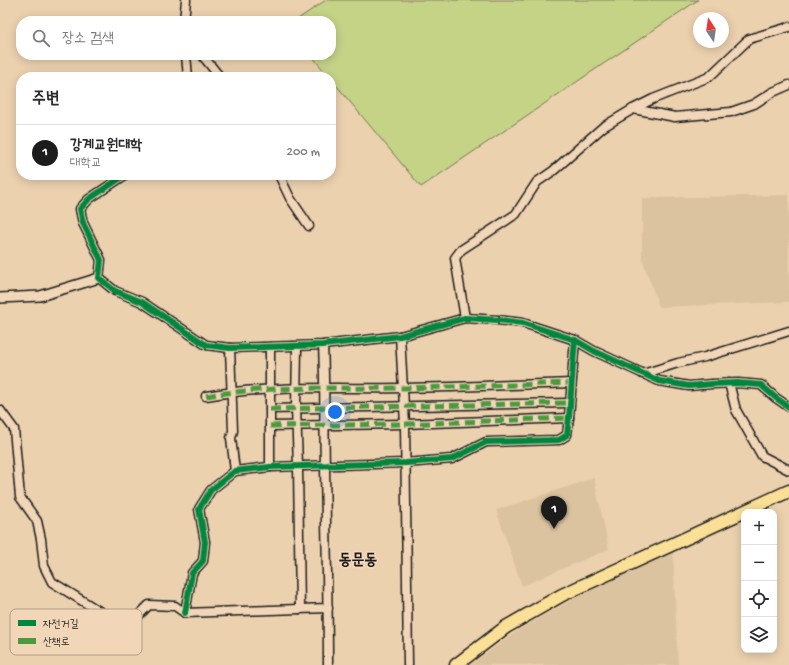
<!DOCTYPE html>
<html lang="ko">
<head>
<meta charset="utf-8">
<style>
  body { margin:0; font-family:"Gochi Hand","Poor Story",sans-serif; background:#f2f2f3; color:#2b2b33 }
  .controls { position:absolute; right:12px; bottom:12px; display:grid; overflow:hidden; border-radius:8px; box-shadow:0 2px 10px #0003 }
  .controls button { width:36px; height:36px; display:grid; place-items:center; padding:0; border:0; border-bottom:1px solid #e1e1e2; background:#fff; color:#2b2b33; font:20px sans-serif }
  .compass { position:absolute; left:693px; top:12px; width:36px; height:36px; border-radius:50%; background:#fff; box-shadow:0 2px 10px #0003; rotate:347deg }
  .you { position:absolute; left:335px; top:412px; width:14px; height:14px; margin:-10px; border:3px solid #fff; border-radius:50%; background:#1a73e8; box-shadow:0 0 0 6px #1a73e833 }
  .badge { display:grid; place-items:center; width:26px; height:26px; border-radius:50%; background:#1c1c1c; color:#fff; font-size:13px; font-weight:700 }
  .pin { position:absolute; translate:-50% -33px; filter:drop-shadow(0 1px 2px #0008) }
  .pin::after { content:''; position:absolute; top:21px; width:14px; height:12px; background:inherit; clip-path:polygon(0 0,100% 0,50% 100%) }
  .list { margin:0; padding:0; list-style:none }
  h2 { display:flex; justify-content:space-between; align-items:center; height:52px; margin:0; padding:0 16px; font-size:17px }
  h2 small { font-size:13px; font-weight:400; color:#7c7c81 }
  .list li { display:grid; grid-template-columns:26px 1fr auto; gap:12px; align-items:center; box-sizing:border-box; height:56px; padding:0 16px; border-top:1px solid #e1e1e2 }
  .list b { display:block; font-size:15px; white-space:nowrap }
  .list p { margin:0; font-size:13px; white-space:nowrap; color:#7c7c81 }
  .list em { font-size:13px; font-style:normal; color:#7c7c81 }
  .icon { flex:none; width:22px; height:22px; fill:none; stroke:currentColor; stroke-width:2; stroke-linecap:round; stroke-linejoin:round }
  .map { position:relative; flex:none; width:789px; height:665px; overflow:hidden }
  .search { position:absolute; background:#fff; box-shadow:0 2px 10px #0003; left:16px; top:16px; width:320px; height:44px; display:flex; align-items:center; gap:10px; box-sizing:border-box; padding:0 14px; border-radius:16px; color:#7c7c81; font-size:15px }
  .panel { position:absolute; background:#fff; box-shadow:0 2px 10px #0003; left:16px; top:72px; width:320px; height:108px; border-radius:16px }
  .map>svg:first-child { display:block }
  .built { fill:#dcc39f }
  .green { fill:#c5d387; stroke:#707852 }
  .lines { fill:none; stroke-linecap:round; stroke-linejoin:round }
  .minor-casing { stroke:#1c1c1c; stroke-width:11 }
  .tertiary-casing { stroke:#1c1c1c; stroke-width:12 }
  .primary-casing { stroke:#1c1c1c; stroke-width:15 }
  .minor { stroke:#f1d6b8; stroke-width:8 }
  .tertiary { stroke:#f1d6b8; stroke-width:9 }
  .primary { stroke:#fadf96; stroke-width:12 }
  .quiet { stroke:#4c9a3e; stroke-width:5; stroke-dasharray:10 5; stroke-linecap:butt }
  .cycleway-casing { stroke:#f1d6b8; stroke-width:8 }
  .cycleway { stroke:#00873e; stroke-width:6 }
  .labels { text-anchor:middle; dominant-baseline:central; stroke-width:4; stroke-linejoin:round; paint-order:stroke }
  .quarter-label { font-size:16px; font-weight:bold; fill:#1c1c1c; stroke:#f1d6b8 }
  .key { fill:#f1d6b8; stroke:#b19e89; stroke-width:1 }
  .key-label { font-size:11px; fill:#1c1c1c }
</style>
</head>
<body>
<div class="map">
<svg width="789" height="665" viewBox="0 0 789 665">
  <rect width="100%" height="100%" fill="#ecd1af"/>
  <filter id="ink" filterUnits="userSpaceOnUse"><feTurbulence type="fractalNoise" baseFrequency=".025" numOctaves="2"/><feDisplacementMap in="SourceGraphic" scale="8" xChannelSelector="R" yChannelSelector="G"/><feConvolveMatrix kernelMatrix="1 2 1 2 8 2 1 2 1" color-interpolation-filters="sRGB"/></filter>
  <g filter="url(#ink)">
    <g class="built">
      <polygon points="789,195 789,302 659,307 642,259 642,198"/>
      <polygon points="594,478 609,549 522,586 496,510"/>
      <polygon points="673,551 678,665 470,665 520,629 571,600"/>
    </g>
    <polygon class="green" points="326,0 698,0 421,187 331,79 331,77 329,77 311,55 331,55 331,21 295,21"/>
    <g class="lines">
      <defs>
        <g id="minor">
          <polyline points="184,21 186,0"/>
          <polyline points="186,55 188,77"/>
          <polyline points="202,55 220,77"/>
          <polyline points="633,109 675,117 731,112 754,104 773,92 789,85"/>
          <polyline points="125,175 89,199 80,209 83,223 101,260 99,278 115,291 142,302 206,345 230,348 323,345 400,336 465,318 498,320 523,323 575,340 594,351 659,381 689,386 712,384 738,383 761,385 776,398 789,407"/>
          <polyline points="279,175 290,198 309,226"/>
          <polyline points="465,318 455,258 461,250 516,214 537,182 553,171 603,127 633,109 653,99 709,77 749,39 789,27"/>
          <polyline points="400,336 405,424 408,665"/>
          <path d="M 323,345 C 325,386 324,426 325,467 C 326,533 328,599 328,665"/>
          <polyline points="297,347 296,407 298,467 300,609"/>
          <polyline points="230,348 233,431 231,438 235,471"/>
          <polyline points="643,374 678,363 705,357 789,331"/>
          <polyline points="729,383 736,410 762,456 789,470"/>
          <path d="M 206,396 C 271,385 337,389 403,388 C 459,387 515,385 571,383"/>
          <polyline points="270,409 569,403"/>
          <polyline points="0,410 14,429 20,497 37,521 41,539 44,566 52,582 115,621 133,621 149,605 175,606 185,613 328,608"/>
          <polyline points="270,426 405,424 569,418"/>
          <polyline points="270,467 270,347"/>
          <path d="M 185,613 L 192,573 L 203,561 L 205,542 L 199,509 L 211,490 L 235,471 L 270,467 L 406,463 L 452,459 L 486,442 L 559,440 L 567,435 C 571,404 572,372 575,340"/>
        </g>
        <polyline id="tertiary" points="0,298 40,296 99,278"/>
        <polyline id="primary" points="456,665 506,627 562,595 789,491"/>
      </defs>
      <use href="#minor" class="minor-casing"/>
      <use href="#tertiary" class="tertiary-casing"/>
      <use href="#primary" class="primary-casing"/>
      <use href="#minor" class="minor"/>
      <use href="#tertiary" class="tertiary"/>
      <use href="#primary" class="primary"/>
      <g class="quiet">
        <path d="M 206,396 C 271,385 337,389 403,388 C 459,387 515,385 571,383"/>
        <polyline points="270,409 569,403"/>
        <polyline points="270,426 405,424 569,418"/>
      </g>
      <defs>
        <g id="cycleway">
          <polyline points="125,175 89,199 80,209 83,223 101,260 99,278 115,291 142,302 206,345 230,348 323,345 400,336 465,318 498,320 523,323 575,340 594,351 659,381 689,386 712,384 738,383 761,385 776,398 789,407"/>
          <path d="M 185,613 L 192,573 L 203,561 L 205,542 L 199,509 L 211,490 L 235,471 L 270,467 L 406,463 L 452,459 L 486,442 L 559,440 L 567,435 C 571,404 572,372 575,340"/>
        </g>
      </defs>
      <use href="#cycleway" class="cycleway-casing"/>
      <use href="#cycleway" class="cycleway"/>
    </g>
  </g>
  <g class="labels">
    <g class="quarter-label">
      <text x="358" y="561">동문동</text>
    </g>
  </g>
  <rect x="10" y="609" width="132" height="46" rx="6" class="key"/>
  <rect x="18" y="620" width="18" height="6" fill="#00873e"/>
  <rect x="18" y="638" width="18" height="6" fill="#4c9a3e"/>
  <g class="key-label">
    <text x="43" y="627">자전거길</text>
    <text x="43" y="645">산책로</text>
  </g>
</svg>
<div class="controls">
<button>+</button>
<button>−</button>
<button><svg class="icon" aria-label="locate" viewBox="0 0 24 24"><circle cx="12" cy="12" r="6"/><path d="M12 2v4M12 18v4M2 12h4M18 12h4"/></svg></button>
<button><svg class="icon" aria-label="layers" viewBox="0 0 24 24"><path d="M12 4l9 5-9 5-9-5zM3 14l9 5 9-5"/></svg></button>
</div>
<svg class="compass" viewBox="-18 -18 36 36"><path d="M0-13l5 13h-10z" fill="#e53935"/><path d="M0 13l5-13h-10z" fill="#7c7c81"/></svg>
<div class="you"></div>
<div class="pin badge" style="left:554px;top:529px">1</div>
<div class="search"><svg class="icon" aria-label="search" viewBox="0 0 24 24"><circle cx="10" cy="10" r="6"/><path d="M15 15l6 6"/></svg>장소 검색</div>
<section class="panel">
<h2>주변<small></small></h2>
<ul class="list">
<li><span class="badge">1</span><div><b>강계교원대학</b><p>대학교</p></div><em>200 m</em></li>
</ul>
</section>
</div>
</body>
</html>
